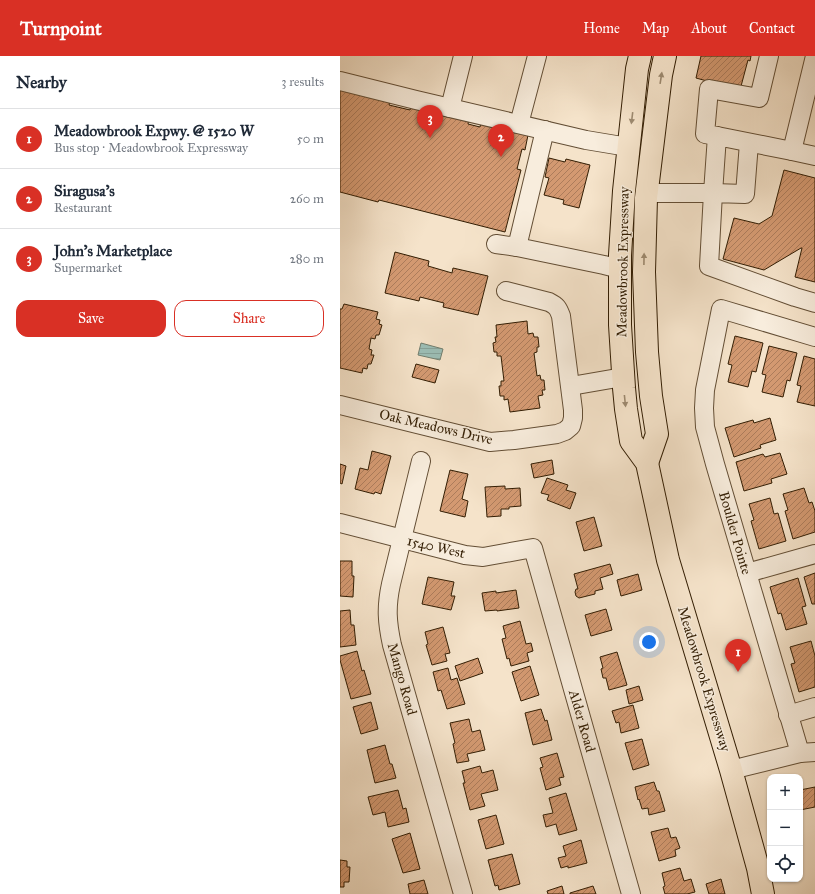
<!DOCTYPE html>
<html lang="en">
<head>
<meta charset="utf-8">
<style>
  body { margin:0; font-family:"IM FELL Great Primer",serif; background:#f2f2f3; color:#1f2937 }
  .controls { position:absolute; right:12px; bottom:12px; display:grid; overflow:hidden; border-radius:8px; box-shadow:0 1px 3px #0004 }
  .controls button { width:36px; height:36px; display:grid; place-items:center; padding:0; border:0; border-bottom:1px solid #e0e1e3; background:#fff; color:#1f2937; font:20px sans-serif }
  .you { position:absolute; left:309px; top:586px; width:14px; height:14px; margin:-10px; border:3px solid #fff; border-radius:50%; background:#1a73e8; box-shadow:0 0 0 6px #1a73e833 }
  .badge { display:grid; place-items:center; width:26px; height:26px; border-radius:50%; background:#d93025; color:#fff; font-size:13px; font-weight:700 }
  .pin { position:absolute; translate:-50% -33px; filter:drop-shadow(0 1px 2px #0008) }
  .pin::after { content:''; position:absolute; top:21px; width:14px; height:12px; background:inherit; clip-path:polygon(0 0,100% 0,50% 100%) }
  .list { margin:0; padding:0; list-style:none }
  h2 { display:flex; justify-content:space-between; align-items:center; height:52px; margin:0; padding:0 16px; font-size:17px }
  h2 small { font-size:13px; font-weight:400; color:#747a83 }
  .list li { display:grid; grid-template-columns:26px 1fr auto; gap:12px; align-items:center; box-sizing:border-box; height:60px; padding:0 16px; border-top:1px solid #e0e1e3 }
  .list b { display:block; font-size:15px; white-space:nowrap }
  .list p { margin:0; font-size:13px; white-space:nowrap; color:#747a83 }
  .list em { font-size:13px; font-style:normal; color:#747a83 }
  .actions { display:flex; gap:8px; padding:12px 16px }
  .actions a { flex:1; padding:9px 0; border:1px solid #d93025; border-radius:12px; text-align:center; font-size:14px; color:#d93025 }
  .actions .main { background:#d93025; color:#fff }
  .icon { flex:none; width:22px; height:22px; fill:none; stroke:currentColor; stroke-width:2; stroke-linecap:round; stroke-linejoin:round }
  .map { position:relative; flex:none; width:475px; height:838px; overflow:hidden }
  header { display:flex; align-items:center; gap:24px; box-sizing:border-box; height:56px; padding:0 20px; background:#d93025; color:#fff }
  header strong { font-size:19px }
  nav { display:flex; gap:22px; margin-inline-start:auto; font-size:14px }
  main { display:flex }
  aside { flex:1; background:#fff }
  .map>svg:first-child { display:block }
  .water { fill:url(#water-rules); stroke:#727e6e }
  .building { fill:url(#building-hatch); stroke:#321d03 }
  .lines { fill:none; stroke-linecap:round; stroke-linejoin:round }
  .minor-casing { stroke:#634e35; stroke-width:20 }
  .major-casing { stroke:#321d03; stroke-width:24 }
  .minor { stroke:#f8eddd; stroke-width:18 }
  .major { stroke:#f5e3ca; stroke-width:22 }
  .oneway { fill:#9d8a70 }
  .labels { text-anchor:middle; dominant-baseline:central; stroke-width:3; stroke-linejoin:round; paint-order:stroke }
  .street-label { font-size:14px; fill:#321d03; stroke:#f8eddd }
</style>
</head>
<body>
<header>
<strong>Turnpoint</strong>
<nav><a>Home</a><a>Map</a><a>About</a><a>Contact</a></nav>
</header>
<main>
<aside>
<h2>Nearby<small>3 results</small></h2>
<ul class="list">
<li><span class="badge">1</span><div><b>Meadowbrook Expwy. @ 1520 W</b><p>Bus stop · Meadowbrook Expressway</p></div><em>50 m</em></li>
<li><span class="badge">2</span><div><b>Siragusa's</b><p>Restaurant</p></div><em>260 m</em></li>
<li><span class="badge">3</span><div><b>John's Marketplace</b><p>Supermarket</p></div><em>280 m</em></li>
</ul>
<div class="actions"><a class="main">Save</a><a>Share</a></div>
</aside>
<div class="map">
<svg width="475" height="838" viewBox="0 0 475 838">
  <defs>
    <pattern id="water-rules" width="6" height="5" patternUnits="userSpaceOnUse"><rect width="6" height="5" fill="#9cbeb6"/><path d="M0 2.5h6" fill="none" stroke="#87a39b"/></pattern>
    <pattern id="building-hatch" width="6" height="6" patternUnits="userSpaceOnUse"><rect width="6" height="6" fill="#d39971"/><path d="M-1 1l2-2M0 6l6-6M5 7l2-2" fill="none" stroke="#ac7c5b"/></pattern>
  </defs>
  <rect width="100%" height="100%" fill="#f5e3ca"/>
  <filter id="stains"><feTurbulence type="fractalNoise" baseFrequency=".005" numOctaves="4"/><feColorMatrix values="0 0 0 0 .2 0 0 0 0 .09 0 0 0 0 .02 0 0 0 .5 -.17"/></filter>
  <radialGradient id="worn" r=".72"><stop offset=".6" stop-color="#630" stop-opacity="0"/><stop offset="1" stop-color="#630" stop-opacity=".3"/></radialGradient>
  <polygon class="water" points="81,287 103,293 100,304 78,299"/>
  <g class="building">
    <polygon points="361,0 411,0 410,5 408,4 400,34 356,22"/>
    <polygon points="0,29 51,42 49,49 70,54 72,47 129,62 128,68 140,71 141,67 188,79 185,94 182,93 177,113 181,114 165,176 39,144 38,146 0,136"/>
    <polygon points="209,102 225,106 226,103 250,109 239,152 223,148 224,144 204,139 209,122 205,121"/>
    <polygon points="444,114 475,122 475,226 455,221 462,192 461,192 424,214 383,203 394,162 419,168 432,160"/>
    <polygon points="55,196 89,205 88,210 112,217 113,212 148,220 138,259 103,251 104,247 80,241 79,245 45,237"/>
    <polygon points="4,248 38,256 36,263 40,264 39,268 42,269 39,279 36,279 35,283 31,282 29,293 32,294 31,299 34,299 31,308 28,308 27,313 23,312 22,317 0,312 0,253 2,253"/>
    <polygon points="187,265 188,278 193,277 194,281 198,281 199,291 197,291 197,296 194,297 197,320 200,319 201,324 204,324 205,334 202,334 203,339 198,340 200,352 170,356 168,343 164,344 164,340 160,340 159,330 161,330 161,325 164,325 161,300 157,300 157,296 154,296 153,287 156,286 155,281 157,281 156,269"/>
    <polygon points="395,280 423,287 416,316 412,315 408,331 388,326 392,309 388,308"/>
    <polygon points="429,290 457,297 450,325 447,324 443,341 422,336 426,319 422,318"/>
    <polygon points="464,300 475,303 475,350 457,346 461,330 457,329"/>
    <polygon points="76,308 99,314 95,327 72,321"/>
    <polygon points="430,362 436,384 420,389 421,392 394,401 385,372 413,364 414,367"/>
    <polygon points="32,395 51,400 41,438 35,436 34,438 15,433 20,412 28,414"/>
    <polygon points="440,397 447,418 431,423 432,427 404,435 396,406 423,398 425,401"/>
    <polygon points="212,404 214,418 194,422 191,408"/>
    <polygon points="0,408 6,410 2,428 0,427"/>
    <polygon points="110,414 128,418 122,443 128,445 125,461 100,455"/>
    <polygon points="207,422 228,429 226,434 236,437 230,453 207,444 209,439 201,437"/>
    <polygon points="165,430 165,433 180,432 181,450 169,451 169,453 161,453 161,460 147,461 145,431"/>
    <polygon points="464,432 469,447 472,446 475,455 475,476 453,483 445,455 448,454 443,438"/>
    <polygon points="430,442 434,458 438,457 446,485 419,493 411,465 414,464 409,448"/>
    <polygon points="254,461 262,490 244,495 236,466"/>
    <polygon points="0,505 12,505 12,520 14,520 13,541 0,540"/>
    <polygon points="270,508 273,518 260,522 263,533 255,535 255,538 239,542 236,540 235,536 236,533 238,533 234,518"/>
    <polygon points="475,517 475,548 472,548 464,521"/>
    <polygon points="298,518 302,534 281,540 277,524"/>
    <polygon points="88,521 114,526 111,540 115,540 111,554 82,548"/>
    <polygon points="458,522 466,550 462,551 467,568 446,574 441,557 438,558 430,531"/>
    <polygon points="176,534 179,552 157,555 157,554 145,555 142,537 156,535 156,537"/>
    <polygon points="266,553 272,574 251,580 245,559"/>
    <polygon points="10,554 11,569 14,569 16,589 0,591 0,555"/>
    <polygon points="180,565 186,588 191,587 193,595 187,597 189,605 171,610 169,602 167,603 162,583 166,582 163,570"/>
    <polygon points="103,571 110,597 105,598 107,605 92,609 86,589 88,588 85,576"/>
    <polygon points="471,585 475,600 475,631 459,636 451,608 455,607 450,591"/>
    <polygon points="17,595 22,615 24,614 31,638 11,643 0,604 0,600"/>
    <polygon points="277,596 287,629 269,634 266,622 263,622 261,613 263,612 260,601"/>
    <polygon points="138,602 143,617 120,625 115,610"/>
    <polygon points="190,610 199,639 181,645 172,616"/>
    <polygon points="108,612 111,624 117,622 125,648 107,653 101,634 98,635 93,616"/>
    <polygon points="299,630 303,644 289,648 286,634"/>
    <polygon points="31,646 38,673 21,678 13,651"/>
    <polygon points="293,649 299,672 281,677 279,666 276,667 272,655"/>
    <polygon points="201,653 205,665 207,664 212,684 193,689 185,657"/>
    <polygon points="129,663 132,676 140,674 145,694 127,698 129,705 117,707 113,688 115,687 110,667"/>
    <polygon points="302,683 309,709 293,714 285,687"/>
    <polygon points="45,689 50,708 52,708 56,722 35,727 27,694"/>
    <polygon points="217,697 224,721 219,722 221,729 206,734 200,712 203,711 200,702"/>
    <polygon points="140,710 142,717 153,714 158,734 141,738 145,750 130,754 123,727 125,727 122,715"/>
    <polygon points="314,726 317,735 319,735 325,755 309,759 308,752 302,753 299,743 298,744 295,731"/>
    <polygon points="475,731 475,751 460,754 460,734"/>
    <polygon points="58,734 63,753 66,752 69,766 48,771 45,756 33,759 28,741"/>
    <polygon points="226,737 237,774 219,779 216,768 206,771 203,759 213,757 209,742"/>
    <polygon points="156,759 164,788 146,793 138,764"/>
    <polygon points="328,772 331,782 336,781 340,792 335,794 336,800 319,805 311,776"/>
    <polygon points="70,777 80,813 63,817 52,783"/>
    <polygon points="241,784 247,807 228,812 228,810 221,812 218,802 226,800 223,790"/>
    <polygon points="172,798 180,828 159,834 158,829 155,830 148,804"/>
    <polygon points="0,804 7,805 7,811 10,811 9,826 4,826 4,831 0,831"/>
    <polygon points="340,812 344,825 351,823 355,836 347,838 325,838 323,831 325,830 322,817"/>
    <polygon points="381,823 385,838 369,838 366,828"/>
    <polygon points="84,824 88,838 70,838 68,828"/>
    <polygon points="222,830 224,838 208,838 207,835"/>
    <polygon points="253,830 256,838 230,838 230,837"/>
  </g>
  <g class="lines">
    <defs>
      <g id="minor">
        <polyline points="475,0 452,95 475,100"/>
        <polyline points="0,25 76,44 246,84 288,91"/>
        <polyline points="110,52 123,0"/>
        <polyline points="179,68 197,0"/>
        <polyline points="205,74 177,191 264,209 280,213"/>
        <polyline points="377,80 365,78 369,33 419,42 429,0"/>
        <polyline points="409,87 405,138 373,137 369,210 455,241 475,247"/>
        <polyline points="307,137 373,137 377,80 452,95"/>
        <polyline points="156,188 177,191"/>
        <polyline points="231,330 283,321"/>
        <path d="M 0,349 L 150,386 L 174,384 L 217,378 L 225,375 L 231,370 L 233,362 L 233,354 L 221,260 C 218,252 217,250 209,246 L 166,235"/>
        <path d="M 81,405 L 51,528 C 46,551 47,566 52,589 L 123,838"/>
        <polyline points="0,467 125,499 143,501 193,492 291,838"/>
        <polyline points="407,517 475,498"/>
        <polyline points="448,659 475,651"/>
        <polyline points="460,697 375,408 365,371 364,352 365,334 381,253 475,281"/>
        <polyline points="391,714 460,697 475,696"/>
      </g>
      <g id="major">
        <polyline points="300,0 297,13 284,135 280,199 280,269 284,332 286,353 291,385 307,407 328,504 391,714 418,812 423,838"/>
        <polyline points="307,407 317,378 311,340 307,296 304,216 306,142 321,19 325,0"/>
      </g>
    </defs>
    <use href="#minor" class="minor-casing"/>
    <use href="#major" class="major-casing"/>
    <use href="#minor" class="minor"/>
    <use href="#major" class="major"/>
  </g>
  <defs><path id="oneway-solid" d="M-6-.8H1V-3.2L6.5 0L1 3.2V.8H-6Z"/></defs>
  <g class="oneway">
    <use href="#oneway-solid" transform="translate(321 22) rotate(-81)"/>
    <use href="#oneway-solid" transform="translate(292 62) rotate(97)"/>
    <use href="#oneway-solid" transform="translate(304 203) rotate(-89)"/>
    <use href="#oneway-solid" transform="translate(285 345) rotate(84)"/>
  </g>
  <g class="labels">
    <g class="street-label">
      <text transform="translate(283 206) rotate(-89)">Meadowbrook Expressway</text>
      <text transform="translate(96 371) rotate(13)">Oak Meadows Drive</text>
      <text transform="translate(395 477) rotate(74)">Boulder Pointe</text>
      <text transform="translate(96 491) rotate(13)">1540 West</text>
      <text transform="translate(62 623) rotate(74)">Mango Road</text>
      <text transform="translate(364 623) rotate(73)">Meadowbrook Expressway</text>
      <text transform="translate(242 665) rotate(74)">Alder Road</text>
    </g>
  </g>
  <rect width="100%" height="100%" filter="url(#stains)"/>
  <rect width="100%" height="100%" fill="url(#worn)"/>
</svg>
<div class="controls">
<button>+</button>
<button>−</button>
<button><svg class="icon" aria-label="locate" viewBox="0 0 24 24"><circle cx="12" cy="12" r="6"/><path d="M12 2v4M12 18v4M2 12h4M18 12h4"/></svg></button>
</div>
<div class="you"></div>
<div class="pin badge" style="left:398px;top:616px">1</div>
<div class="pin badge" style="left:161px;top:101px">2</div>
<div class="pin badge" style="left:90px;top:82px">3</div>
</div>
</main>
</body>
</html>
